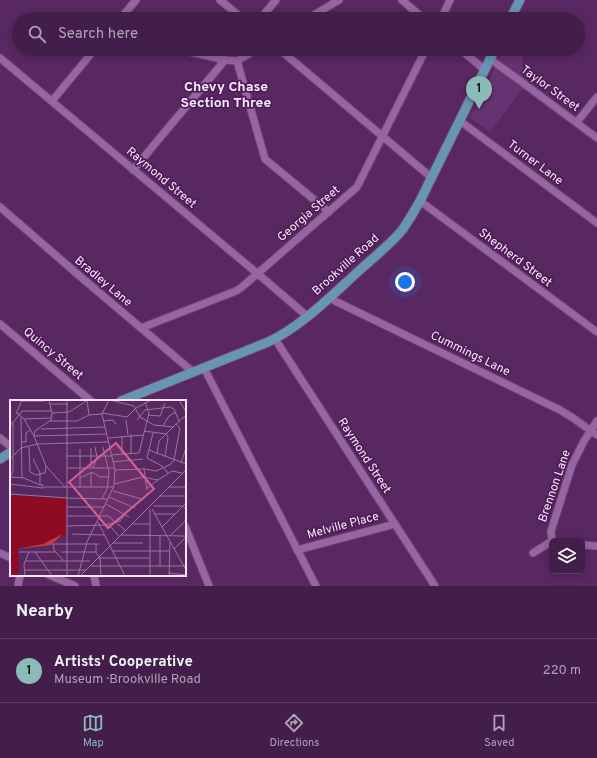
<!DOCTYPE html>
<html lang="en">
<head>
<meta charset="utf-8">
<style>
  body { margin:0; font-family:Overpass,sans-serif; background:#4d2b54; color:#f1f3f6 }
  .controls { position:absolute; right:12px; bottom:12px; display:grid; overflow:hidden; border-radius:6px; box-shadow:0 2px 10px #0003 }
  .controls button { width:36px; height:36px; display:grid; place-items:center; padding:0; border:0; border-bottom:1px solid #5b3c62; background:#431e4a; color:#f1f3f6; font:20px sans-serif }
  .you { position:absolute; left:405px; top:282px; width:14px; height:14px; margin:-10px; border:3px solid #fff; border-radius:50%; background:#1a73e8; box-shadow:0 0 0 6px #1a73e833 }
  .badge { display:grid; place-items:center; width:26px; height:26px; border-radius:50%; background:#8bbbb9; color:#111; font-size:13px; font-weight:700 }
  .pin { position:absolute; translate:-50% -33px; filter:drop-shadow(0 1px 2px #0008) }
  .pin::after { content:''; position:absolute; top:21px; width:14px; height:12px; background:inherit; clip-path:polygon(0 0,100% 0,50% 100%) }
  .list { margin:0; padding:0; list-style:none }
  h2 { display:flex; justify-content:space-between; align-items:center; height:52px; margin:0; padding:0 16px; font-size:17px }
  h2 small { font-size:13px; font-weight:400; color:#afa2b5 }
  .list li { display:grid; grid-template-columns:26px 1fr auto; gap:12px; align-items:center; box-sizing:border-box; height:64px; padding:0 16px; border-top:1px solid #5b3c62 }
  .list b { display:block; font-size:15px; white-space:nowrap }
  .list p { margin:0; font-size:13px; white-space:nowrap; color:#afa2b5 }
  .list em { font-size:13px; font-style:normal; color:#afa2b5 }
  .icon { flex:none; width:22px; height:22px; fill:none; stroke:currentColor; stroke-width:2; stroke-linecap:round; stroke-linejoin:round }
  .map { position:relative; flex:none; width:597px; height:586px; overflow:hidden }
  .search { position:absolute; background:#431e4a; box-shadow:0 2px 10px #0003; left:12px; right:12px; top:12px; height:44px; display:flex; align-items:center; gap:10px; box-sizing:border-box; padding:0 14px; border-radius:22px; color:#afa2b5; font-size:15px }
  .sheet { height:116px; background:#431e4a }
  nav { display:flex; justify-content:space-around; align-items:center; box-sizing:border-box; height:56px; border-top:1px solid #5b3c62; background:#431e4a; font-size:11px; color:#afa2b5 }
  nav a { display:grid; justify-items:center; gap:2px }
  nav .on { color:#8bbbb9 }
  .map>svg:first-child { display:block }
  .built { fill:#673271 }
  .green { fill:#8f0b21 }
  .lines { fill:none; stroke-linecap:round; stroke-linejoin:round }
  .minor-casing { stroke:#6e4575; stroke-width:9 }
  .major-casing { stroke:#6e4575; stroke-width:11 }
  .minor { stroke:#9864a1; stroke-width:7 }
  .major { stroke:#6795b2; stroke-width:9 }
  .labels { text-anchor:middle; dominant-baseline:central; stroke-width:3.5; stroke-linejoin:round; paint-order:stroke }
  .street-label { font-size:12px; fill:#f9e8fc; stroke:#4e1d56 }
  .quarter-label { font-size:14px; font-weight:bold; fill:#f9e8fc; stroke:#4e1d56 }
  .inset-road { fill:none; stroke:#9975a0; stroke-width:1 }
  .view { fill:#d56193; fill-opacity:0.15; stroke:#d56193; stroke-width:2 }
  .inset-edge { fill:none; stroke:#f9e8fc; stroke-width:2 }
</style>
</head>
<body>
<div class="map">
<svg width="597" height="586" viewBox="0 0 597 586">
  <rect width="100%" height="100%" fill="#592862"/>
  <polygon class="built" points="504,49 522,49 523,87 518,95 490,132 470,118"/>
  <polygon class="green" points="231,49 253,49 237,59 225,55"/>
  <g class="lines">
    <defs>
      <g id="minor">
        <polyline points="220,0 243,19"/>
        <polyline points="402,0 424,19"/>
        <polyline points="120,19 136,0"/>
        <polyline points="260,19 276,0"/>
        <polyline points="307,19 339,0"/>
        <polyline points="441,19 450,0"/>
        <polyline points="178,49 225,60 237,61 265,159 329,212"/>
        <polyline points="279,49 432,178"/>
        <polyline points="460,49 485,70"/>
        <polyline points="0,58 258,274 307,316"/>
        <polyline points="490,59 519,80 597,138"/>
        <polyline points="237,61 257,49"/>
        <polyline points="52,101 95,49"/>
        <polyline points="460,121 597,223"/>
        <polyline points="577,122 597,97"/>
        <polyline points="133,170 225,60"/>
        <polyline points="420,201 597,332"/>
        <polyline points="0,207 82,278 193,372"/>
        <polyline points="330,297 335,301 560,410 573,418 597,435"/>
        <polyline points="0,324 91,401"/>
        <polyline points="141,328 236,291 242,287 357,187 426,49"/>
        <polyline points="275,339 435,586"/>
        <polyline points="204,368 316,586"/>
        <polyline points="0,438 11,447"/>
        <polyline points="185,526 209,586"/>
        <polyline points="582,545 597,546"/>
        <polyline points="297,550 395,524"/>
        <polyline points="0,553 11,558"/>
        <polyline points="533,553 552,541 551,531 572,465 584,441 597,421"/>
        <polyline points="49,575 75,586"/>
        <polyline points="94,575 96,586"/>
        <polyline points="18,586 20,575"/>
      </g>
      <g id="major">
        <polyline points="510,19 520,0"/>
        <path d="M 121,401 L 268,342 C 301,327 333,294 361,269 C 375,256 391,244 403,229 C 409,220 415,210 420,201 L 495,49"/>
        <polyline points="0,459 11,452"/>
      </g>
    </defs>
    <use href="#minor" class="minor-casing"/>
    <use href="#major" class="major-casing"/>
    <use href="#minor" class="minor"/>
    <use href="#major" class="major"/>
  </g>
  <g class="labels">
    <g class="street-label">
      <text transform="translate(550 89) rotate(36)">Taylor Street</text>
      <text transform="translate(535 163) rotate(37)">Turner Lane</text>
      <text transform="translate(161 178) rotate(40)">Raymond Street</text>
      <text transform="translate(309 214) rotate(-41)">Georgia Street</text>
      <text transform="translate(515 258) rotate(37)">Shepherd Street</text>
      <text transform="translate(346 265) rotate(-42)">Brookville Road</text>
      <text transform="translate(103 282) rotate(40)">Bradley Lane</text>
      <text transform="translate(53 354) rotate(40)">Quincy Street</text>
      <text transform="translate(470 354) rotate(26)">Cummings Lane</text>
      <text transform="translate(364 456) rotate(57)">Raymond Street</text>
      <text transform="translate(555 486) rotate(-71)">Brennon Lane</text>
      <text transform="translate(343 526) rotate(-15)">Melville Place</text>
    </g>
    <g class="quarter-label">
      <text x="226" y="87">Chevy Chase<tspan x="226" dy="16">Section Three</tspan></text>
    </g>
  </g>
  <g transform="translate(10 400)">
    <rect width="176" height="176" fill="#592862"/>
    <path d="M 0,95 L 57,99 L 56,134 L 39,144 L 8,148 L 9,174 L 0,176 Z" fill="#8f0b21"/>
    <path d="M 53,134 L 41,145 L 8,149 L 33,144 Z" fill="#c03f46"/>
    <path class="inset-road" d="M 39,0 L 42,13 L 41,20 L 25,31 L 24,36 L 36,66 L 55,87M 57,0 L 57,176M 77,0 L 79,15M 100,0 L 124,6 L 130,17 L 144,25 L 163,27 L 176,15M 169,0 L 176,12M 12,1 L 35,1M 39,4 L 58,4M 7,13 L 14,19 L 24,36 L 96,34M 42,13 L 59,12 L 78,0M 92,13 L 117,17 L 126,8 L 141,0M 6,14 L 12,0M 138,15 L 150,16 L 155,3M 11,17 L 12,78M 14,19 L 41,18M 116,20 L 118,35M 127,20 L 135,10 L 160,7 L 164,9 L 169,21M 0,21 L 3,23 L 3,71 L 0,78M 40,21 L 67,21 L 79,15 L 92,14M 93,21 L 103,20 L 106,24M 0,26 L 12,11 L 41,11M 153,26 L 159,16 L 166,12M 31,29 L 95,27M 134,31 L 156,34 L 158,37 L 155,57M 143,33 L 137,58 L 152,66 L 158,73M 112,36 L 112,54M 98,38 L 133,35M 11,42 L 16,42 L 16,33 L 20,30M 19,47 L 20,72 L 26,75 L 35,73 L 36,66M 139,50 L 176,64M 121,54 L 121,34M 147,54 L 149,41 L 163,27M 101,55 L 129,53 L 139,13 L 135,2M 57,56 L 102,56M 0,59 L 11,48 L 27,44 L 98,42M 23,59 L 30,73 L 30,85M 103,62 L 133,59M 171,63 L 176,48M 57,68 L 105,68M 81,68 L 81,48M 83,68 L 87,57 L 85,47M 134,69 L 137,90M 105,70 L 134,69 L 146,71 L 161,64 L 164,60 L 170,28 L 166,24M 81,72 L 81,87M 0,77 L 14,78 L 30,85M 70,78 L 82,72 L 90,77 L 99,77M 0,84 L 33,88 L 33,85 L 30,85M 104,84 L 133,77 L 148,80 L 162,71 L 172,73M 34,87 L 103,87M 70,87 L 70,49M 159,87 L 176,87M 137,88 L 148,80M 103,91 L 132,99M 0,94 L 58,98M 150,96 L 176,96M 99,97 L 125,108M 58,98 L 98,99M 92,99 L 97,89 L 99,73 L 93,47M 96,104 L 119,117M 144,106 L 172,106 L 176,109M 57,107 L 94,107M 142,109 L 176,170M 140,110 L 140,176M 145,114 L 165,114M 57,116 L 98,116 L 115,130M 88,122 L 115,176M 98,124 L 109,136M 122,124 L 140,124M 57,126 L 95,125 L 110,121 L 115,115M 152,127 L 176,103M 62,134 L 94,135M 111,135 L 176,136M 161,135 L 176,120M 150,136 L 150,166M 103,143 L 133,143M 43,144 L 89,144M 43,144 L 44,150 L 54,161M 86,144 L 86,153 L 90,157 L 91,176M 164,149 L 176,137M 103,151 L 159,151M 9,152 L 45,152M 25,152 L 42,176M 51,152 L 86,152M 88,158 L 140,158M 15,161 L 80,161M 81,166 L 176,166M 14,170 L 76,170M 159,173 L 176,175M 15,176 L 14,164 L 19,152M 68,176 L 77,142 L 104,86 L 105,70 L 92,14 L 99,0M 70,176 L 176,70M 159,176 L 160,142"/>
    <path class="view" d="M 106,43 L 144,89 L 98,128 L 59,82 Z"/>
    <rect width="176" height="176" class="inset-edge"/>
  </g>
</svg>
<div class="controls">
<button><svg class="icon" aria-label="layers" viewBox="0 0 24 24"><path d="M12 4l9 5-9 5-9-5zM3 14l9 5 9-5"/></svg></button>
</div>
<div class="you"></div>
<div class="pin badge" style="left:479px;top:109px">1</div>
<div class="search"><svg class="icon" aria-label="search" viewBox="0 0 24 24"><circle cx="10" cy="10" r="6"/><path d="M15 15l6 6"/></svg>Search here</div>
</div>
<section class="sheet">
<h2>Nearby<small></small></h2>
<ul class="list">
<li><span class="badge">1</span><div><b>Artists' Cooperative</b><p>Museum · Brookville Road</p></div><em>220 m</em></li>
</ul>
</section>
<nav>
<a class="on"><svg class="icon" aria-label="map" viewBox="0 0 24 24"><path d="M3 6l6-2 6 2 6-2v14l-6 2-6-2-6 2zM9 4v14M15 6v14"/></svg>Map</a>
<a><svg class="icon" aria-label="directions" viewBox="0 0 24 24"><path d="M12 3l9 9-9 9-9-9zM9 14v-3h6M13 9l2 2-2 2"/></svg>Directions</a>
<a><svg class="icon" aria-label="saved" viewBox="0 0 24 24"><path d="M7 4h10v16l-5-4-5 4z"/></svg>Saved</a>
</nav>
</body>
</html>
